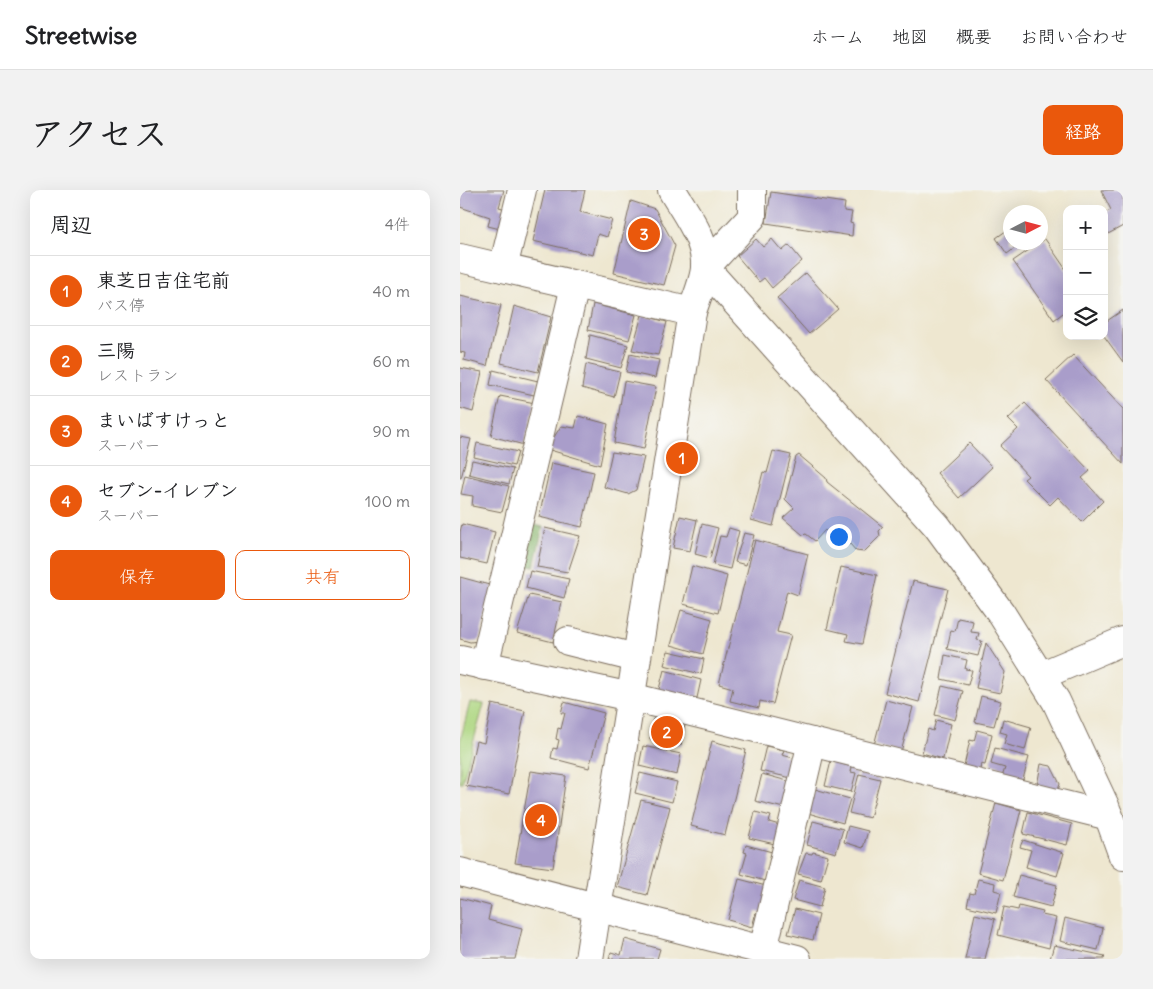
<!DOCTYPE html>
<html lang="ja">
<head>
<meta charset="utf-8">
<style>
  body { margin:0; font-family:Delius,"Klee One",sans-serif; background:#f2f2f2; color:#202124 }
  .controls { position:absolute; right:15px; top:15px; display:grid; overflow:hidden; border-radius:10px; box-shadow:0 5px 20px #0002 }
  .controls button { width:45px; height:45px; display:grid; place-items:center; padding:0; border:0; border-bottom:1px solid #e0e0e0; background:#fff; color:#202124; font:25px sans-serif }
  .compass { position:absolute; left:543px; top:15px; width:45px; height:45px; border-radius:50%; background:#fff; box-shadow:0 5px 20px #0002; rotate:84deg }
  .you { position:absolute; left:378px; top:346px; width:18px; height:18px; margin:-12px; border:4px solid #fff; border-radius:50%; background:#1a73e8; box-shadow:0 0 0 8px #1a73e833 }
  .badge { display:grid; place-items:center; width:32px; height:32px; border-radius:50%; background:#ea580c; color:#fff; font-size:16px; font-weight:700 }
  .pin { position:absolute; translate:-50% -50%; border:2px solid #fff; box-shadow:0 1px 5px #0006 }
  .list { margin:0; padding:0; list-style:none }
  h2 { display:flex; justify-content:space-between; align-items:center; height:65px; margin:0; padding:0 20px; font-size:21px }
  h2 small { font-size:16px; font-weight:400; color:#757577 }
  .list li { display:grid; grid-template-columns:32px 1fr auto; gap:15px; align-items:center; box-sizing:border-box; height:70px; padding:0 20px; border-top:1px solid #e0e0e0 }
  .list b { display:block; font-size:19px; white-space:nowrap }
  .list p { margin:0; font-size:16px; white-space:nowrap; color:#757577 }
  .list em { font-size:16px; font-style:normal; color:#757577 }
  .actions { display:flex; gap:10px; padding:15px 20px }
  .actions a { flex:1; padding:11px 0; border:1px solid #ea580c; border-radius:10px; text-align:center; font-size:18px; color:#ea580c }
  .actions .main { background:#ea580c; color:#fff }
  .icon { flex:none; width:28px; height:28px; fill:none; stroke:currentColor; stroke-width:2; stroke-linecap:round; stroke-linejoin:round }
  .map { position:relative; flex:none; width:663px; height:769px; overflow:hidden; border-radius:10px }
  header { display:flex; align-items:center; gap:30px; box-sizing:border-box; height:70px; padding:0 25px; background:#fff; border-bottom:1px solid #e0e0e0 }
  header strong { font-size:24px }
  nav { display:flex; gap:28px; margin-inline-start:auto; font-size:18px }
  .intro { display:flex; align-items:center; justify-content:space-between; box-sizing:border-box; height:120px; padding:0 30px }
  h1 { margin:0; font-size:35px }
  .button { padding:12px 22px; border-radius:10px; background:#ea580c; color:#fff; font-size:18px; font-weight:700 }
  main { display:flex; gap:30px; padding:0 30px }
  aside { flex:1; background:#fff; border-radius:10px; box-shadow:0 5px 20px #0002 }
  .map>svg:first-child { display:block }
  .green { fill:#afd782; stroke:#758050 }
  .forest { fill:#8bb870; stroke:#637147 }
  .building { fill:#a99dca }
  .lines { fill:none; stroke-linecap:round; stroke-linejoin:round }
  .minor-casing { stroke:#7a6c5c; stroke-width:30 }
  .minor { stroke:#fff; stroke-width:28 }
</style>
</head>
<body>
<header>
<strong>Streetwise</strong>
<nav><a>ホーム</a><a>地図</a><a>概要</a><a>お問い合わせ</a></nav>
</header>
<div class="intro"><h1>アクセス</h1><a class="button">経路</a></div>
<main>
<aside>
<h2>周辺<small>4件</small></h2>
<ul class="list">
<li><span class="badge">1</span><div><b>東芝日吉住宅前</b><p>バス停</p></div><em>40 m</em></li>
<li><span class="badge">2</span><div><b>三陽</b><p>レストラン</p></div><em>60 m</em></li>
<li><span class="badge">3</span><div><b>まいばすけっと</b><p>スーパー</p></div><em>90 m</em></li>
<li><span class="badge">4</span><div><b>セブン-イレブン</b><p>スーパー</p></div><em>100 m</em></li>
</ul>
<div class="actions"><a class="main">保存</a><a>共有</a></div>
</aside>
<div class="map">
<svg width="663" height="769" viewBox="0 0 663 769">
  <rect width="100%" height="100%" fill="#f6f6f2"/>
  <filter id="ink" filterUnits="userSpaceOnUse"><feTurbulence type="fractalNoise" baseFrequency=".02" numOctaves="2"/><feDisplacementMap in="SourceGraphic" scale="10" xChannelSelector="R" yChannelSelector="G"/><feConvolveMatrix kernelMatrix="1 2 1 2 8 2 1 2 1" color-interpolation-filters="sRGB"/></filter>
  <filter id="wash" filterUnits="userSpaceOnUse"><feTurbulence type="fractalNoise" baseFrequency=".0096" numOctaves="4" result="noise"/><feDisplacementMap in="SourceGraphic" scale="20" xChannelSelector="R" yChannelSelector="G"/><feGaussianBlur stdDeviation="1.12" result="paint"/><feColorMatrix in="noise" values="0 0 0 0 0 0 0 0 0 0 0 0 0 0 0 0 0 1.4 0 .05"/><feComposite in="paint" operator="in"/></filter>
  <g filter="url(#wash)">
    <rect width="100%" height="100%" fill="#eee7d0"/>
    <polygon class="green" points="10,512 24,514 2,593 0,593 0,551"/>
    <polygon class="forest" points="71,334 83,337 74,377 61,375"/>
    <g id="blocks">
      <g class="building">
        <polygon points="0,0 44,0 39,17 46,19 40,39 28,36 30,27 0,17"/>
        <polygon points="85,0 125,0 120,22 152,30 147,47 138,44 133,65 73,51"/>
        <polygon points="641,0 663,0 663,36 648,44 644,37 644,23 651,20"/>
        <polygon points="311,2 385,13 384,21 392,22 390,33 393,34 392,46 306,33"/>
        <polygon points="171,11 195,19 215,56 204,95 154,83"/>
        <polygon points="550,38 550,52 563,52 547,64 536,48"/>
        <polygon points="296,49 303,57 312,49 322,61 329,55 342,71 312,98 304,88 299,92 277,66"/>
        <polygon points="585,49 607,81 607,120 594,130 553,71"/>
        <polygon points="346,83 378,119 349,144 317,108"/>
        <polygon points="0,106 41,115 27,176 4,170 5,163 0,162"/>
        <polygon points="133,114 176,125 169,150 128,140"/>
        <polygon points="54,116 91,127 78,182 41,173"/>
        <polygon points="663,120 663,172 644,146 644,133"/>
        <polygon points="182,125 207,132 198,165 172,160"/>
        <polygon points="130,145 168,155 161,178 126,169"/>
        <polygon points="170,164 199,170 195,188 166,182"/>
        <polygon points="613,165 663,219 663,274 586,190"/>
        <polygon points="126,174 160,182 154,207 122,198"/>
        <polygon points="0,178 22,182 13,222 0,218"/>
        <polygon points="33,180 78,191 74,205 30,195"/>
        <polygon points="164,191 196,197 184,259 154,253"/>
        <polygon points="40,206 75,213 64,255 31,246"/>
        <polygon points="565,213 630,281 622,288 643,311 622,332 598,307 590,315 564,289 568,286 540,256 558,239 548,229"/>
        <polygon points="118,226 148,234 140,275 90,260 91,252 101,236 115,238"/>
        <polygon points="0,247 11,249 1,288 0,288"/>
        <polygon points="17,253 58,262 54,276 14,267"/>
        <polygon points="509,253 532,277 499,308 477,283"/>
        <polygon points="313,261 331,265 313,336 291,330 303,282 307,283"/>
        <polygon points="152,262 184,267 176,300 168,304 144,297"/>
        <polygon points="339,265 366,288 367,292 423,337 419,341 420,346 404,362 396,361 390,354 384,356 365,340 355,351 346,344 343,345 323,328 334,318 325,309 336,267"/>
        <polygon points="12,270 53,279 49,294 9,284"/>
        <polygon points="91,273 134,282 122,337 79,327"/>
        <polygon points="5,285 49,296 42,322 12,316 13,306 1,304"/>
        <polygon points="220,326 237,330 230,361 213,358"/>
        <polygon points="2,334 35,342 27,374 0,368 0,342"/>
        <polygon points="242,334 258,338 250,368 235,364"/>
        <polygon points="85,338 120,346 108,382 77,377"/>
        <polygon points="269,338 279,341 270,379 253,375 260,346 266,347"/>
        <polygon points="284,343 294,345 286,375 275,372"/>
        <polygon points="295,350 348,364 338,405 327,401 317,442 331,445 313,514 300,511 299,518 270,511 273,498 259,494"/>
        <polygon points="232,376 267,386 258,423 223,414"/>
        <polygon points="381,377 417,385 402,454 386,451 388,444 367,439"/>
        <polygon points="70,381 109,389 104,408 66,398"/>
        <polygon points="0,387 33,396 19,451 10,452 0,449"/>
        <polygon points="453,391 488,399 459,512 425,503"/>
        <polygon points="69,405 102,412 93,452 57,443"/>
        <polygon points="221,420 252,429 243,464 211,455"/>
        <polygon points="498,428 513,431 511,442 519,443 517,450 522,451 518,466 487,459 491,440 495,441"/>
        <polygon points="526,453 545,482 540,503 516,498"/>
        <polygon points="208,461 244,469 241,484 204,475"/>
        <polygon points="485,465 507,470 505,479 512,480 508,495 481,489"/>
        <polygon points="204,480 241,490 237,508 222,505 221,509 198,503"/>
        <polygon points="482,496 503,501 495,530 475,525"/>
        <polygon points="521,506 541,511 534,536 515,532"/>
        <polygon points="426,510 453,517 441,562 414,555"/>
        <polygon points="104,512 144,523 129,578 91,568 93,558 97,559 99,550 96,549 98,538 101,539 105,523 101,523"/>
        <polygon points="32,514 65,521 49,604 6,596 16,551 24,553"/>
        <polygon points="193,529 225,535 221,555 190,549"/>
        <polygon points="543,529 571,537 565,560 544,554 547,544 540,542"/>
        <polygon points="476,530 491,534 483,569 462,563 468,539 473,541"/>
        <polygon points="517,540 532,544 525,575 521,574 520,580 504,576 510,550 514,551"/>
        <polygon points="252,551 286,560 265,645 231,636"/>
        <polygon points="183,556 221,564 217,585 179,576"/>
        <polygon points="306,556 324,560 322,565 341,570 336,589 300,581"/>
        <polygon points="535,558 569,567 562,593 542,587 545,578 531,574"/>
        <polygon points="371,571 392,577 391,582 396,583 391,602 365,596"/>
        <polygon points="581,574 591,576 600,594 598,600 577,596"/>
        <polygon points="71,581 106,586 93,678 55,673"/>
        <polygon points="180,583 217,592 212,612 175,603"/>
        <polygon points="302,584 335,593 328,619 295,611"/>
        <polygon points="399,584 420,589 410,628 389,623"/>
        <polygon points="355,599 390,609 383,633 348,623"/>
        <polygon points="181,610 210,617 187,705 157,697"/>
        <polygon points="536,613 561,620 543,690 518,683"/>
        <polygon points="295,622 311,626 309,632 323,636 319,655 289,648"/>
        <polygon points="568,622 612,634 607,655 563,644"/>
        <polygon points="353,631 383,639 376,663 347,655"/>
        <polygon points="388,636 408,641 403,658 384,652"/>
        <polygon points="563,650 604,663 597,686 566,677 571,660 560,657"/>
        <polygon points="286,655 312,662 305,691 281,684 287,663 284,662"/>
        <polygon points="353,662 368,666 361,690 338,684 346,663 352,664"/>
        <polygon points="559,685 597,695 591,717 553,707"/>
        <polygon points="279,689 310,697 303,723 296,722 292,737 268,730"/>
        <polygon points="518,689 535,693 534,700 541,702 536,723 507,716 510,703 514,704"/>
        <polygon points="339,690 365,697 360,717 333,710"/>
        <polygon points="0,708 31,716 28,730 62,739 55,769 0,769"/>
        <polygon points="559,716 583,722 582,725 596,728 589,758 538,745 544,717 558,720"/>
        <polygon points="335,719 359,725 353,750 328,744"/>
        <polygon points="515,724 535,729 525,769 505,769"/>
        <polygon points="605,728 643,738 638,760 600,751"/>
        <polygon points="165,749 200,759 197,769 149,769 151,762 161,765"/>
        <polygon points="594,755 645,766 644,769 590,769"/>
      </g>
    </g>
  </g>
  <g filter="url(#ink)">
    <use href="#blocks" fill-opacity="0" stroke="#7a6c5c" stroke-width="1"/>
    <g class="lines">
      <defs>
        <g id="minor">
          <polyline points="0,68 232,122"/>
          <polyline points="43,78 62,0"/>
          <polyline points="245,78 477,336 541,423 596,511 645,616 663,666"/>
          <polyline points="245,78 292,27 292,0"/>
          <polyline points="108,451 176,468"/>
          <polyline points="0,470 171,507 649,626"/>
          <polyline points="24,476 115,96"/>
          <polyline points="580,486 663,451"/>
          <polyline points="0,682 337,769"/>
          <polyline points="303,760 352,552"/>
          <path d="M 129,769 L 232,122 C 236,109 244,91 245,78 C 247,50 225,23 212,0"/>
        </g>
      </defs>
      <use href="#minor" class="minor-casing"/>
      <use href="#minor" class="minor"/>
    </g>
  </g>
</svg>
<div class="controls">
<button>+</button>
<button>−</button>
<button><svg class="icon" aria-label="layers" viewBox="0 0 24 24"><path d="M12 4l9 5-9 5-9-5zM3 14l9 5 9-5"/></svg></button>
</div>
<svg class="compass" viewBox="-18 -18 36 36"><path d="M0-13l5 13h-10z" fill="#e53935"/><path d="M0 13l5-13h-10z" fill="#757577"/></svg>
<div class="you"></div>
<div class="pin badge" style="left:222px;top:268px">1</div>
<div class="pin badge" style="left:207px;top:542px">2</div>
<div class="pin badge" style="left:184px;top:44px">3</div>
<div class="pin badge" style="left:81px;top:630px">4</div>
</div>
</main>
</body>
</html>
